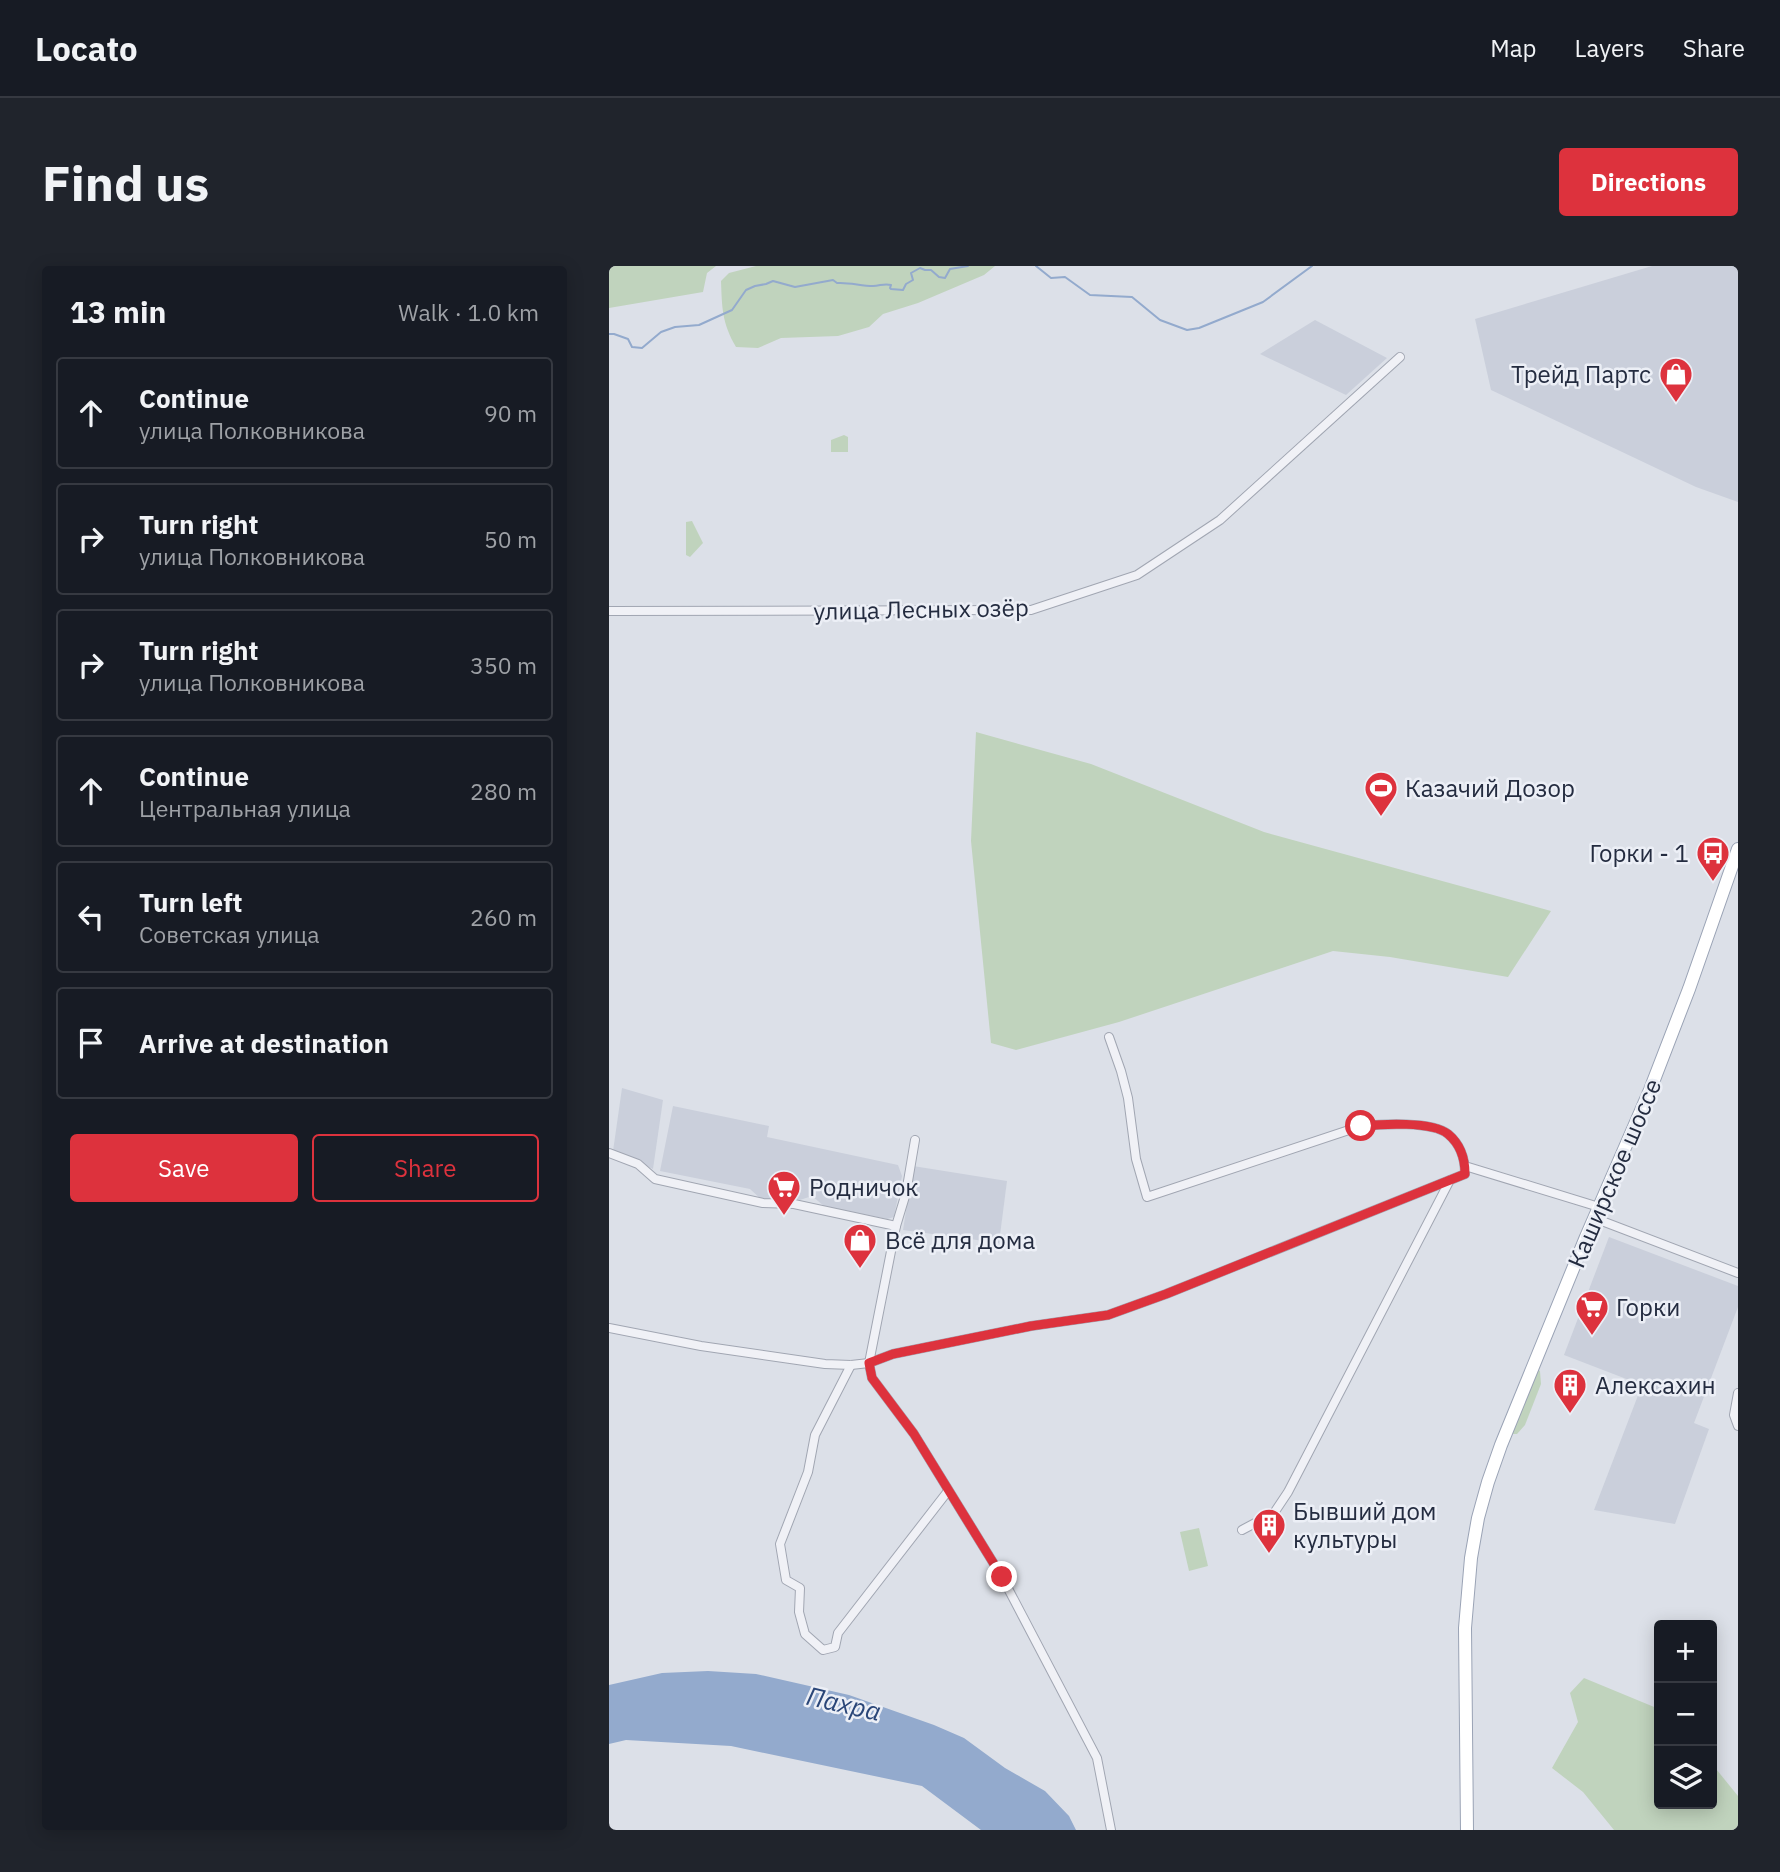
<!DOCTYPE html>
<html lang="en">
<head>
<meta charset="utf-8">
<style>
  body { margin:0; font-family:"IBM Plex Sans",sans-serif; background:#20242c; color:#f1f3f6 }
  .controls { position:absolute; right:21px; bottom:21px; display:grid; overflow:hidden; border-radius:7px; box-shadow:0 4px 18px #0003 }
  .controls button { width:63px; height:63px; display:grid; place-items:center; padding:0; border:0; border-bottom:2px solid #363941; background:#171b24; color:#f1f3f6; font:35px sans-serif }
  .stop { position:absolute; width:21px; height:21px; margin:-16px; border:5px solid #dd323d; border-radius:50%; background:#fff }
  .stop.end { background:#dd323d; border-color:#fff; box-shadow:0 2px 7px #0008 }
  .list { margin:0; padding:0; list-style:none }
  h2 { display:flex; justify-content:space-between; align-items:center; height:91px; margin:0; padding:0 28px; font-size:30px }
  h2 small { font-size:23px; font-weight:400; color:#9ea1a6 }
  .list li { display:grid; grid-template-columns:46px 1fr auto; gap:21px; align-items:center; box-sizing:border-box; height:112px; margin:0 14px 14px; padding:0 14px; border:2px solid #363941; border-radius:7px }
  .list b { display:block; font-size:26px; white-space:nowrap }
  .list p { margin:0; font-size:23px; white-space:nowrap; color:#9ea1a6 }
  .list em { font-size:23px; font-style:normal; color:#9ea1a6 }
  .actions { display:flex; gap:14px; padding:21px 28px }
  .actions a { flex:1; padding:16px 0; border:2px solid #dd323d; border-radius:7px; text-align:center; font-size:24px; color:#dd323d }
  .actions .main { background:#dd323d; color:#fff }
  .icon { flex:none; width:38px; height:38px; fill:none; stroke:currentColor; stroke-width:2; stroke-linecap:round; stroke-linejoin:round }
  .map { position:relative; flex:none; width:1129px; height:1564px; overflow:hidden; border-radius:7px }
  header { display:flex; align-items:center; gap:42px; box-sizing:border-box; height:98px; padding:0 35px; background:#171b24; border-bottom:2px solid #363941 }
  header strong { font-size:33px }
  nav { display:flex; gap:38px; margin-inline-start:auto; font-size:24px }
  .intro { display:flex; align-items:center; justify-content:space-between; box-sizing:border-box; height:168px; padding:0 42px }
  h1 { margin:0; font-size:49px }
  .button { padding:18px 32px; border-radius:7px; background:#dd323d; color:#fff; font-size:24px; font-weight:700 }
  main { display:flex; gap:42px; padding:0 42px }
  aside { flex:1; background:#171b24; border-radius:7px; box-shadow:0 4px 18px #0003 }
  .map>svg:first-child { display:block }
  .built { fill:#cacfdb }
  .green { fill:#c0d3bd }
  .water { fill:#93aacd }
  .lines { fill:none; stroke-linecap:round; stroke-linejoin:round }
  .stream { stroke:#93aacd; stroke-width:2 }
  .minor-casing { stroke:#a1a6b2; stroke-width:10 }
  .primary-casing { stroke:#9aa3b5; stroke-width:14 }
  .minor { stroke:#f0f1f6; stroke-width:8 }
  .primary { stroke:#fff; stroke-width:12 }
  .route { stroke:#dd323d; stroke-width:9 }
  .labels { text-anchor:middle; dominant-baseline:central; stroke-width:5; stroke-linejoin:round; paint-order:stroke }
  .poi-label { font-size:24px; fill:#242c40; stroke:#eceff6; text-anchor:start }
  .street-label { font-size:24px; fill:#242c40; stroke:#eceff6 }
  .water-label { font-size:26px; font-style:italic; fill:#2a4678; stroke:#eceff6 }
</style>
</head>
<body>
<header>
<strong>Locato</strong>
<nav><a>Map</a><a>Layers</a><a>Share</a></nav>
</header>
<div class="intro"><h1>Find us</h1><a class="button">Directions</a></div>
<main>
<aside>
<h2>13 min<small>Walk · 1.0 km</small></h2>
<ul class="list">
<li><svg class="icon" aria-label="ahead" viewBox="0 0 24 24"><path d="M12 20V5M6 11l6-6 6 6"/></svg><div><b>Continue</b><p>улица Полковникова</p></div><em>90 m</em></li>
<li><svg class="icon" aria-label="right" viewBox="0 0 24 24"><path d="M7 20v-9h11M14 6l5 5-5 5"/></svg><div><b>Turn right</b><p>улица Полковникова</p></div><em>50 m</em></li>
<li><svg class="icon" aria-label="right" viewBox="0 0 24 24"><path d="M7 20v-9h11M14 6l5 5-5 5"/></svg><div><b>Turn right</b><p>улица Полковникова</p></div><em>350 m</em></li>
<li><svg class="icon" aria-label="ahead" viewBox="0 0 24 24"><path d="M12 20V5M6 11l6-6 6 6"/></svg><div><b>Continue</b><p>Центральная улица</p></div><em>280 m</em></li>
<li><svg class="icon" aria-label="left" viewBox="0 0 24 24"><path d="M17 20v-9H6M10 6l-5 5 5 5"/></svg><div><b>Turn left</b><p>Советская улица</p></div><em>260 m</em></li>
<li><svg class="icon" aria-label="arrive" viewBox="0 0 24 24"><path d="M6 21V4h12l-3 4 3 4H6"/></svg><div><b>Arrive at destination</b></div></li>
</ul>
<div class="actions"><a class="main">Save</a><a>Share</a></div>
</aside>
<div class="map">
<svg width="1129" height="1564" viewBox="0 0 1129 1564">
  <rect width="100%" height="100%" fill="#dce0e8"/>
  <g class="built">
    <polygon points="1043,0 1129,0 1129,236 1087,221 882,124 866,53"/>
    <polygon points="706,54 778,92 737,129 651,88"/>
    <polygon points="13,822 54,834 44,903 4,885"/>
    <polygon points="64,840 160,860 158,871 289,899 293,910 285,951 278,953 215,940 203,930 191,934 178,930 153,934 141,923 51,905"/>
    <polygon points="304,900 398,915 390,977 294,964"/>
    <polygon points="1000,971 1129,1020 1129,1041 1085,1157 1100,1163 1066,1258 985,1244 1033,1119 955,1089"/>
  </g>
  <g class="green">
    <polygon points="0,0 107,0 98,7 94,26 0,42"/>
    <path d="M 147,0 L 386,0 L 375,9 L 309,37 L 274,48 L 260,61 L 229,70 L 172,72 L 149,82 L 127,81 C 113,57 113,42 112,15 L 120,7 Z"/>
    <polygon points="235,169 239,171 239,186 222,186 222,174"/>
    <polygon points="83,255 94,277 81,291 77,289 77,256"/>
    <polygon points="367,466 482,498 655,566 942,645 899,711 781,691 724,685 510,756 407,784 382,777 362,575"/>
    <polygon points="928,1103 931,1105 932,1118 916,1159 908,1168 901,1168"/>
    <polygon points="590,1262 599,1300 580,1305 571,1266"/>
    <polygon points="975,1412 1050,1443 1050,1538 1103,1538 1103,1498 1129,1530 1129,1564 1005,1564 974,1526 943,1502 969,1456 961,1427"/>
  </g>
  <polygon class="water" points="99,1405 147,1408 240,1429 325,1459 355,1472 396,1502 436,1525 460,1550 467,1564 372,1564 313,1520 122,1480 17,1474 0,1478 0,1419 53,1407"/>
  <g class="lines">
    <g class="stream">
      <polyline points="427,0 442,12 456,11 481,29 523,31 551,54 578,64 590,62 654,36 703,0"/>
      <path d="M 0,68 L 5,68 L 19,73 L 23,81 L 33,82 L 52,66 L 66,61 L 90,59 L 123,44 L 137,24 L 146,20 L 157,18 L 164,15 L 186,21 L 224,14 L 228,17 C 240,16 252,20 264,20 C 271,20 275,17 282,19 L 281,22 L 282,23 L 294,24 L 297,18 L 304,14 L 302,7 L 311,2 L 316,4 L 322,4 L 330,11 L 336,12 L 341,3 L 359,0"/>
    </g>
    <defs>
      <g id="minor">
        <polyline points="0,345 422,344 528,309 611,254 791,91"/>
        <polyline points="306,874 297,927 287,960 260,1097 263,1112 305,1168 393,1311 488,1492 502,1564"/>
        <polyline points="0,887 29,898 46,913 154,937 185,938 287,960"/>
        <polyline points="856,900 990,941"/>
        <polyline points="985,952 1129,1007"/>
        <path d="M 0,1062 L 92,1080 L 216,1098 L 242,1099 L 260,1097 L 284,1088 L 422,1060 L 499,1049 L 557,1028 L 856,908 C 856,893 851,878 839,868 C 823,855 773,858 752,860 L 538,931 L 527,893 L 519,832 L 512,805 L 500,771"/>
        <polyline points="242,1099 206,1169 199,1206 171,1278 177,1314 191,1322 190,1346 196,1368 214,1384 226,1381 229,1367 339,1225"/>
        <polyline points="1129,1127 1125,1149 1129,1160"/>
        <polyline points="633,1264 665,1247 679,1226 841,914"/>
      </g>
      <polyline id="primary" points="858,1564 856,1362 862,1292 869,1252 879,1216 892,1179 977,971 1041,824 1080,723 1129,583"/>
    </defs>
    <use href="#minor" class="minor-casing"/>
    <use href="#primary" class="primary-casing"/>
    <use href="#minor" class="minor"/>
    <use href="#primary" class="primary"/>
  </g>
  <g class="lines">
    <path class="route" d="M 393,1311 L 305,1168 L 263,1112 L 260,1097 L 284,1088 L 422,1060 L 499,1049 L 557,1028 L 856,908 C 856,893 851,878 839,868 C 823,855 773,858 752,860"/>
  </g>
  <defs>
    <symbol id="shop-pin" viewBox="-11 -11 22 30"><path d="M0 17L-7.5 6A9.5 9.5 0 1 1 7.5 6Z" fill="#dd323d" stroke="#eceff6"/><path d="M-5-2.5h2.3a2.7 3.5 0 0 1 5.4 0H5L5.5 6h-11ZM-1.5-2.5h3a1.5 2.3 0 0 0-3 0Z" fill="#fff"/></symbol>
    <symbol id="stadium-pin" viewBox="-11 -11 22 30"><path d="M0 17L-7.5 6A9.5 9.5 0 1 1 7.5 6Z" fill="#dd323d" stroke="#eceff6"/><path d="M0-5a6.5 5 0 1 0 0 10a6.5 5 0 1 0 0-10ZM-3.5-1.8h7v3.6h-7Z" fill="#fff"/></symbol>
    <symbol id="bus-pin" viewBox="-11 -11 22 30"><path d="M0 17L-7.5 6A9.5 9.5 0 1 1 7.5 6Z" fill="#dd323d" stroke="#eceff6"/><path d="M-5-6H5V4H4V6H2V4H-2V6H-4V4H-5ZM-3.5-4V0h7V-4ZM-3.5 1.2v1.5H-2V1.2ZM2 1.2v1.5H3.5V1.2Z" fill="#fff"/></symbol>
    <symbol id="supermarket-pin" viewBox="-11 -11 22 30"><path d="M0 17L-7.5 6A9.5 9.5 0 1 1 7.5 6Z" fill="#dd323d" stroke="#eceff6"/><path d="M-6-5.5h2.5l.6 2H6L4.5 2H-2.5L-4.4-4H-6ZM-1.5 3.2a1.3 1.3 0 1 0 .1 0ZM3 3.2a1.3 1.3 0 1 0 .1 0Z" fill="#fff"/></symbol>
    <symbol id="building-pin" viewBox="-11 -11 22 30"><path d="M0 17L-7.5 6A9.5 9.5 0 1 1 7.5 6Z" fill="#dd323d" stroke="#eceff6"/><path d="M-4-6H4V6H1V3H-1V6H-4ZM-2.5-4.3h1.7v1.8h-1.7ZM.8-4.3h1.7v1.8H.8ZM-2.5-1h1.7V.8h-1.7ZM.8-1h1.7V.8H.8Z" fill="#fff"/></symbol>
  </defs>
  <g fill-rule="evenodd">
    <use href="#shop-pin" x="1048" y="89" width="38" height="52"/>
    <use href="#stadium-pin" x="753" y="503" width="38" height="52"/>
    <use href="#bus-pin" x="1085" y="568" width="38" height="52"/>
    <use href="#supermarket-pin" x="156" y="902" width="38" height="52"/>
    <use href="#shop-pin" x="232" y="955" width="38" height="52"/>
    <use href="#supermarket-pin" x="964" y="1022" width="38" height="52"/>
    <use href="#building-pin" x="942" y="1100" width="38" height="52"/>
    <use href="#building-pin" x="641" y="1240" width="38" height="52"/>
  </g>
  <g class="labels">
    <g class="poi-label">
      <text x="1042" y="108" text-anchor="end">Трейд Партс</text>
      <text x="796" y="522">Казачий Дозор</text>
      <text x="1080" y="587" text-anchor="end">Горки - 1</text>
      <text x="200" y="921">Родничок</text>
      <text x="276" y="974">Всё для дома</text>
      <text x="1007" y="1041">Горки</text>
      <text x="986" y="1119">Алексахин</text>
      <text x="684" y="1245">Бывший дом<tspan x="684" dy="28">культуры</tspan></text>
    </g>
    <g class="street-label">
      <text transform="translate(312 343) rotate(-1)">улица Лесных озёр</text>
      <text transform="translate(1005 907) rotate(-67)">Каширское шоссе</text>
    </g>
    <g class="water-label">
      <text transform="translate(235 1437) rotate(13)">Пахра</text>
    </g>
  </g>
</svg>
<div class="controls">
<button>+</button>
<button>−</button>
<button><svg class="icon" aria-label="layers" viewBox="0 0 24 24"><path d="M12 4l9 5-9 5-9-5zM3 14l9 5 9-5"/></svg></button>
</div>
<div class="stop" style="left:752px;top:860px"></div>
<div class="stop end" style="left:393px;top:1311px"></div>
</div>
</main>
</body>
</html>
